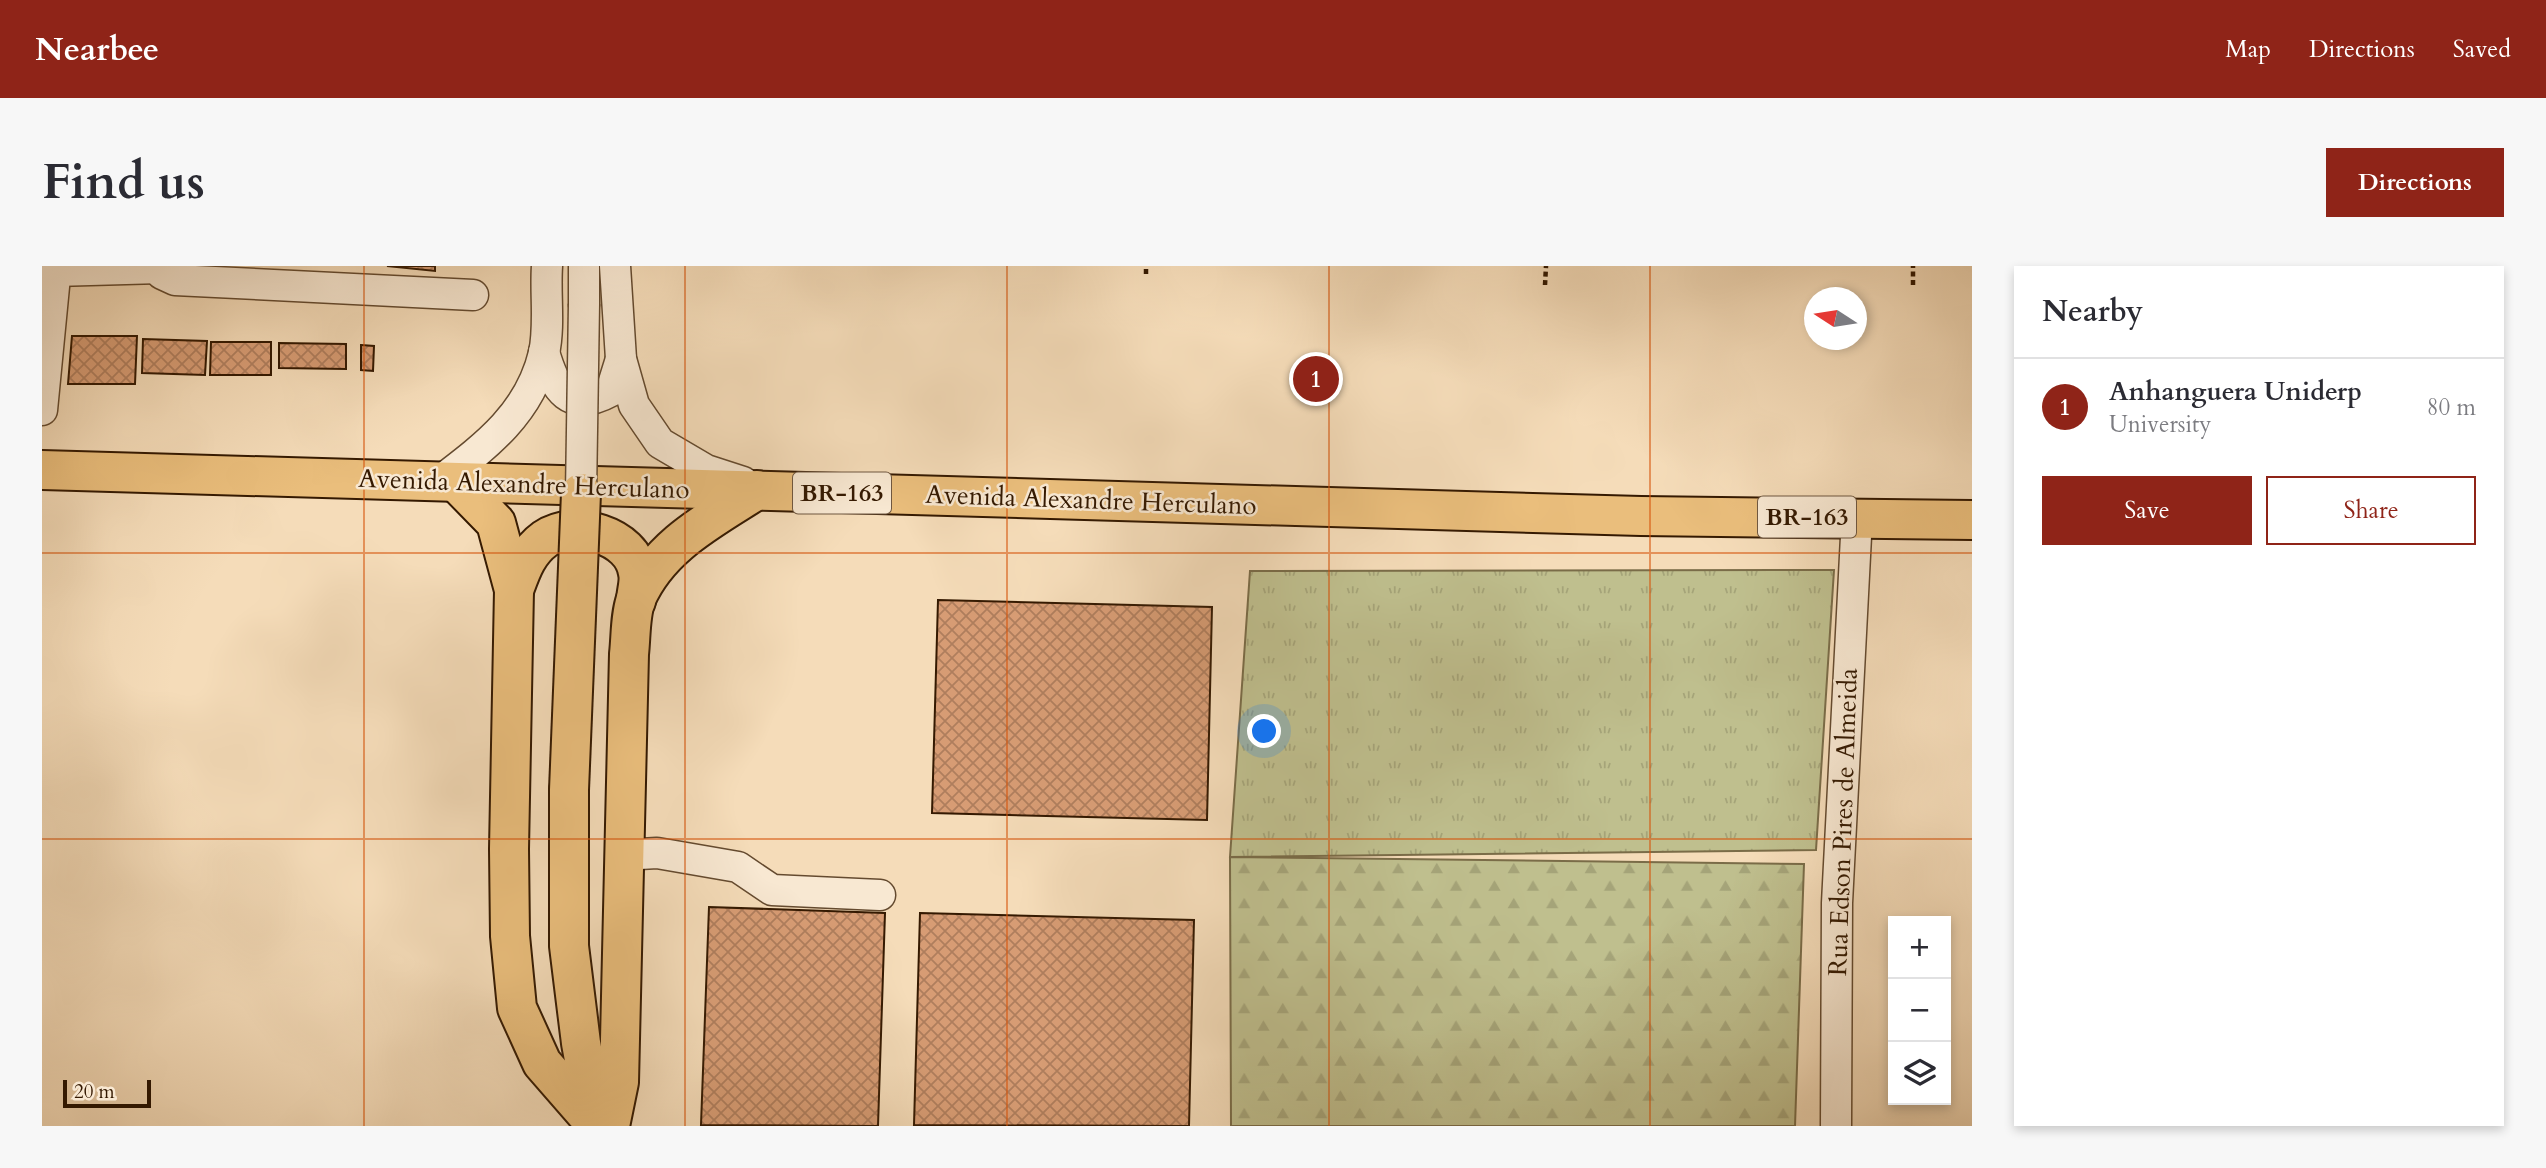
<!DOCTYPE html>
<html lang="en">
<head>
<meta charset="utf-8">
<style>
  body { margin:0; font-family:Cardo,serif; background:#f7f7f7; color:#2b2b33 }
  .controls { position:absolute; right:21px; bottom:21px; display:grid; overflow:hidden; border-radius:0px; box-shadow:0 4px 10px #0003 }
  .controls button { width:63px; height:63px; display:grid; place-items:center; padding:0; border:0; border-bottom:2px solid #e1e1e2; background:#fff; color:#2b2b33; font:35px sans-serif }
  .compass { position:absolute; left:1762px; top:21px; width:63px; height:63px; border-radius:50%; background:#fff; box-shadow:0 4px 10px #0003; rotate:282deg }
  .scale { position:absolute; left:21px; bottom:18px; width:88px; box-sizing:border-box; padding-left:7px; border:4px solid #341901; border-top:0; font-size:19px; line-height:24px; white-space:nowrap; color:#341901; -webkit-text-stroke:5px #f8e8d2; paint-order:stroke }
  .you { position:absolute; left:1223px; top:466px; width:24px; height:24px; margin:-18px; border:5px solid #fff; border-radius:50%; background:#1a73e8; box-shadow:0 0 0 10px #1a73e833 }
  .badge { display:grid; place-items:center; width:46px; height:46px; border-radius:50%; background:#8f2418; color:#fff; font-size:23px; font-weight:700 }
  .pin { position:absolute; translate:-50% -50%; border:4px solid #fff; box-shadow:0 2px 7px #0006 }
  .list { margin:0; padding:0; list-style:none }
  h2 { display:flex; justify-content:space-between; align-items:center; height:91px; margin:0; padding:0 28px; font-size:30px }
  h2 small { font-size:23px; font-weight:400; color:#7c7c81 }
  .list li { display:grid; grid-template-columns:46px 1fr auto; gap:21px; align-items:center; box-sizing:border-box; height:98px; padding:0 28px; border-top:2px solid #e1e1e2 }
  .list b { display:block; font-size:26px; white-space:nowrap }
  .list p { margin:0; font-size:23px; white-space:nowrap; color:#7c7c81 }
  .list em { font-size:23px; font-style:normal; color:#7c7c81 }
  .actions { display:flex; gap:14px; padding:21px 28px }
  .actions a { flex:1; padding:16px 0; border:2px solid #8f2418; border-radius:0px; text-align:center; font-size:24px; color:#8f2418 }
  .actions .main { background:#8f2418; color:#fff }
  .icon { flex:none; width:38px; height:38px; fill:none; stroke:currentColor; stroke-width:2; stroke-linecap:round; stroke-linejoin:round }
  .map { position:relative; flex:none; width:1930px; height:860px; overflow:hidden; border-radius:0px }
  header { display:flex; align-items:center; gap:42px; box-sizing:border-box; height:98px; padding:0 35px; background:#8f2418; color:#fff }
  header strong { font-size:33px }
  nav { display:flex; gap:38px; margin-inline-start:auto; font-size:24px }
  .intro { display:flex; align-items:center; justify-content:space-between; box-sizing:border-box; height:168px; padding:0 42px }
  h1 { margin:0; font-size:49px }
  .button { padding:18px 32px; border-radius:0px; background:#8f2418; color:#fff; font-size:24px; font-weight:700 }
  main { display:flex; gap:42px; padding:0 42px }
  aside { flex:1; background:#fff; border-radius:0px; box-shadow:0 4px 10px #0003 }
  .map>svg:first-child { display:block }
  .grass { fill:url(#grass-tufts); stroke:#7a6c48; stroke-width:2 }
  .forest { fill:url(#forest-firs); stroke:#7a6c48; stroke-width:2 }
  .building { fill:url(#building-cross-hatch); stroke:#341901; stroke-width:2 }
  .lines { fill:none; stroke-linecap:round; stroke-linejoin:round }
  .minor-casing { stroke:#644a2f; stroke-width:33 }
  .major-casing { stroke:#341901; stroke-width:42 }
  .highway-casing { stroke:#341901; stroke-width:42 }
  .path { stroke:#341901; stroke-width:4.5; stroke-dasharray:5 3.5; stroke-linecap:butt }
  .minor { stroke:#f8e8d2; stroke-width:30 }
  .major { stroke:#eabe7c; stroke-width:38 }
  .highway { stroke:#eabe7c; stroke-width:38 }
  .minor-bridge-casing { stroke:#644a2f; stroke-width:33; stroke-linecap:butt }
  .major-bridge-casing { stroke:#341901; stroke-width:42; stroke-linecap:butt }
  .minor-bridge { stroke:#f8e8d2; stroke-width:30 }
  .major-bridge { stroke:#eabe7c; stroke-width:38 }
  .grid { fill:none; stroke:#d6530b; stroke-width:2; stroke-opacity:0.55 }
  .labels { text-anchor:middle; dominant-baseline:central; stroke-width:5; stroke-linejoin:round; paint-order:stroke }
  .shield { fill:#f8e8d2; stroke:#6f5740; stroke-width:2 }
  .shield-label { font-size:24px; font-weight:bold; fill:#341901 }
  .street-label { font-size:26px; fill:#341901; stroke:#f8e8d2 }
</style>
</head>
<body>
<header>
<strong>Nearbee</strong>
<nav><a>Map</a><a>Directions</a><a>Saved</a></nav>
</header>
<div class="intro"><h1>Find us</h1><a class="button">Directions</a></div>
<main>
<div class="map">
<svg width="1930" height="860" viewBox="0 0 1930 860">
  <defs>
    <pattern id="grass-tufts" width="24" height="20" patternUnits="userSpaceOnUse" patternTransform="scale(1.75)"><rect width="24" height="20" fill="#bfbf8e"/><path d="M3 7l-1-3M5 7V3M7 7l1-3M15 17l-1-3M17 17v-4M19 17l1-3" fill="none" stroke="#a5a479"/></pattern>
    <pattern id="forest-firs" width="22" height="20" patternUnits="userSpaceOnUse" patternTransform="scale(1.75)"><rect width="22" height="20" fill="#bfbf8e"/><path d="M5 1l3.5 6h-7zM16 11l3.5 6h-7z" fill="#a5a479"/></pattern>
    <pattern id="building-cross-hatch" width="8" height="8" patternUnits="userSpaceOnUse" patternTransform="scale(1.75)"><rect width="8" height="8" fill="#d79c74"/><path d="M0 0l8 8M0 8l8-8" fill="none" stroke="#af7e5d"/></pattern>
  </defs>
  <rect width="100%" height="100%" fill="#f5dcb9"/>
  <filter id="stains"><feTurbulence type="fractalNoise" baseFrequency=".00286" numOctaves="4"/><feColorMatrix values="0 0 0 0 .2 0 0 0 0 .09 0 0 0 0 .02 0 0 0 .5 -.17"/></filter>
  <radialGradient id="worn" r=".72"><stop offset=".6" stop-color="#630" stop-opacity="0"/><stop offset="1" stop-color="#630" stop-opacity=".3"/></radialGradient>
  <polygon class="grass" points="1792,304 1774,584 1188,591 1208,305"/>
  <polygon class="forest" points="1188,591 1762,598 1753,860 1189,860"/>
  <g class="building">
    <polygon points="345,0 393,0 393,5"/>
    <polygon points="30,70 95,70 93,118 26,118"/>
    <polygon points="101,73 165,75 163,109 100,107"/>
    <polygon points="169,76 229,76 229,109 168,109"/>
    <polygon points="237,77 304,78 304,103 237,102"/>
    <polygon points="319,79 332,80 331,105 319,104"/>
    <polygon points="896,334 1170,341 1165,554 890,547"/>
    <polygon points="667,641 843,647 836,860 659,859"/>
    <polygon points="878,647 1152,654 1147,860 872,859"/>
  </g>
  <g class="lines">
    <defs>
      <g id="minor">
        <polyline points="119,0 120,8 133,14 431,29"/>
        <polyline points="573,0 579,93 592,139 618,177 664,204 701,216"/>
        <polyline points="13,5 119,2"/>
        <polyline points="542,38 542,0"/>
        <path d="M 502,86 C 513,124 527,148 569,125 L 579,93"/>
        <polyline points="0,144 14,0"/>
        <path d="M 398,215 C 444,180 488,147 502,87 C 508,60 503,28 505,0"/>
        <polyline points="580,589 615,587 696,601 730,624 838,629"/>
        <polyline points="1794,860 1795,637 1815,251"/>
      </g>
      <g id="major">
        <polyline points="414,216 454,257 472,324 467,583 468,670 475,742 500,797 554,859"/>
        <path d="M 472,324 C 479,305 485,286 503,273 C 532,253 591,269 596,307 C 598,316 594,327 594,335"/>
        <polyline points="527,524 527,680 539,777 554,859"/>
        <path d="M 568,860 L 577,816 L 587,388 C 589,371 588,349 594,333 C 617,280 668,254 715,224"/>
      </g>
      <polyline id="highway" points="0,204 1599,250 1930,254"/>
    </defs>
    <use href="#minor" class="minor-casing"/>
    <use href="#major" class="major-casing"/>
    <use href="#highway" class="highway-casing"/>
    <g class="path">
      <polyline points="1104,8 1104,0"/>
      <polyline points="1503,19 1504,0"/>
      <polyline points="1871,19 1871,0"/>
    </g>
    <use href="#minor" class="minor"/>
    <use href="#major" class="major"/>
    <use href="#highway" class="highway"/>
    <defs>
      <polyline id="minor-bridge" points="539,227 542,38"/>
      <polyline id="major-bridge" points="527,524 539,227"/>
    </defs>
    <use href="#minor-bridge" class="minor-bridge-casing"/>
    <use href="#major-bridge" class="major-bridge-casing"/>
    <use href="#minor-bridge" class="minor-bridge"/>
    <use href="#major-bridge" class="major-bridge"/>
  </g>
  <path class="grid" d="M 322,0 L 322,860M 643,0 L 643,860M 965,0 L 965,860M 1287,0 L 1287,860M 1608,0 L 1608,860M 0,287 L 1930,287M 0,573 L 1930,573"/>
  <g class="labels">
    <g class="shield">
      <rect x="751" y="206.5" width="98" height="41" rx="5"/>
      <rect x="1716" y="230.5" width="98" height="41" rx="5"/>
    </g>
    <g class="shield-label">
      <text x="800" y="227">BR-163</text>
      <text x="1765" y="251">BR-163</text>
    </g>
    <g class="street-label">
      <text transform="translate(482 218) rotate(2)">Avenida Alexandre Herculano</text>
      <text transform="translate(1049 234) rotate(2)">Avenida Alexandre Herculano</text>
      <text transform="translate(1801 556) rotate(-88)">Rua Edson Pires de Almeida</text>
    </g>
  </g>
  <rect width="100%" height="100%" filter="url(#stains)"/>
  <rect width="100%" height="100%" fill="url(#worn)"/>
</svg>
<div class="controls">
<button>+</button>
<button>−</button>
<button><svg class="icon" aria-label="layers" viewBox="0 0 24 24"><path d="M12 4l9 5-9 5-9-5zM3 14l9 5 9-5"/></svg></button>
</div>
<svg class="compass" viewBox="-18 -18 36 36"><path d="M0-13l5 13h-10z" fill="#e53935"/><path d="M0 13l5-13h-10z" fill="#7c7c81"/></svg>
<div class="scale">20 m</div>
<div class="you"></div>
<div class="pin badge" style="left:1274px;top:113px">1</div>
</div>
<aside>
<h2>Nearby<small></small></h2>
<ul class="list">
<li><span class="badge">1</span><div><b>Anhanguera Uniderp</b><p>University</p></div><em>80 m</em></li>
</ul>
<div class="actions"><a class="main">Save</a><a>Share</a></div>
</aside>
</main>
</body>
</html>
